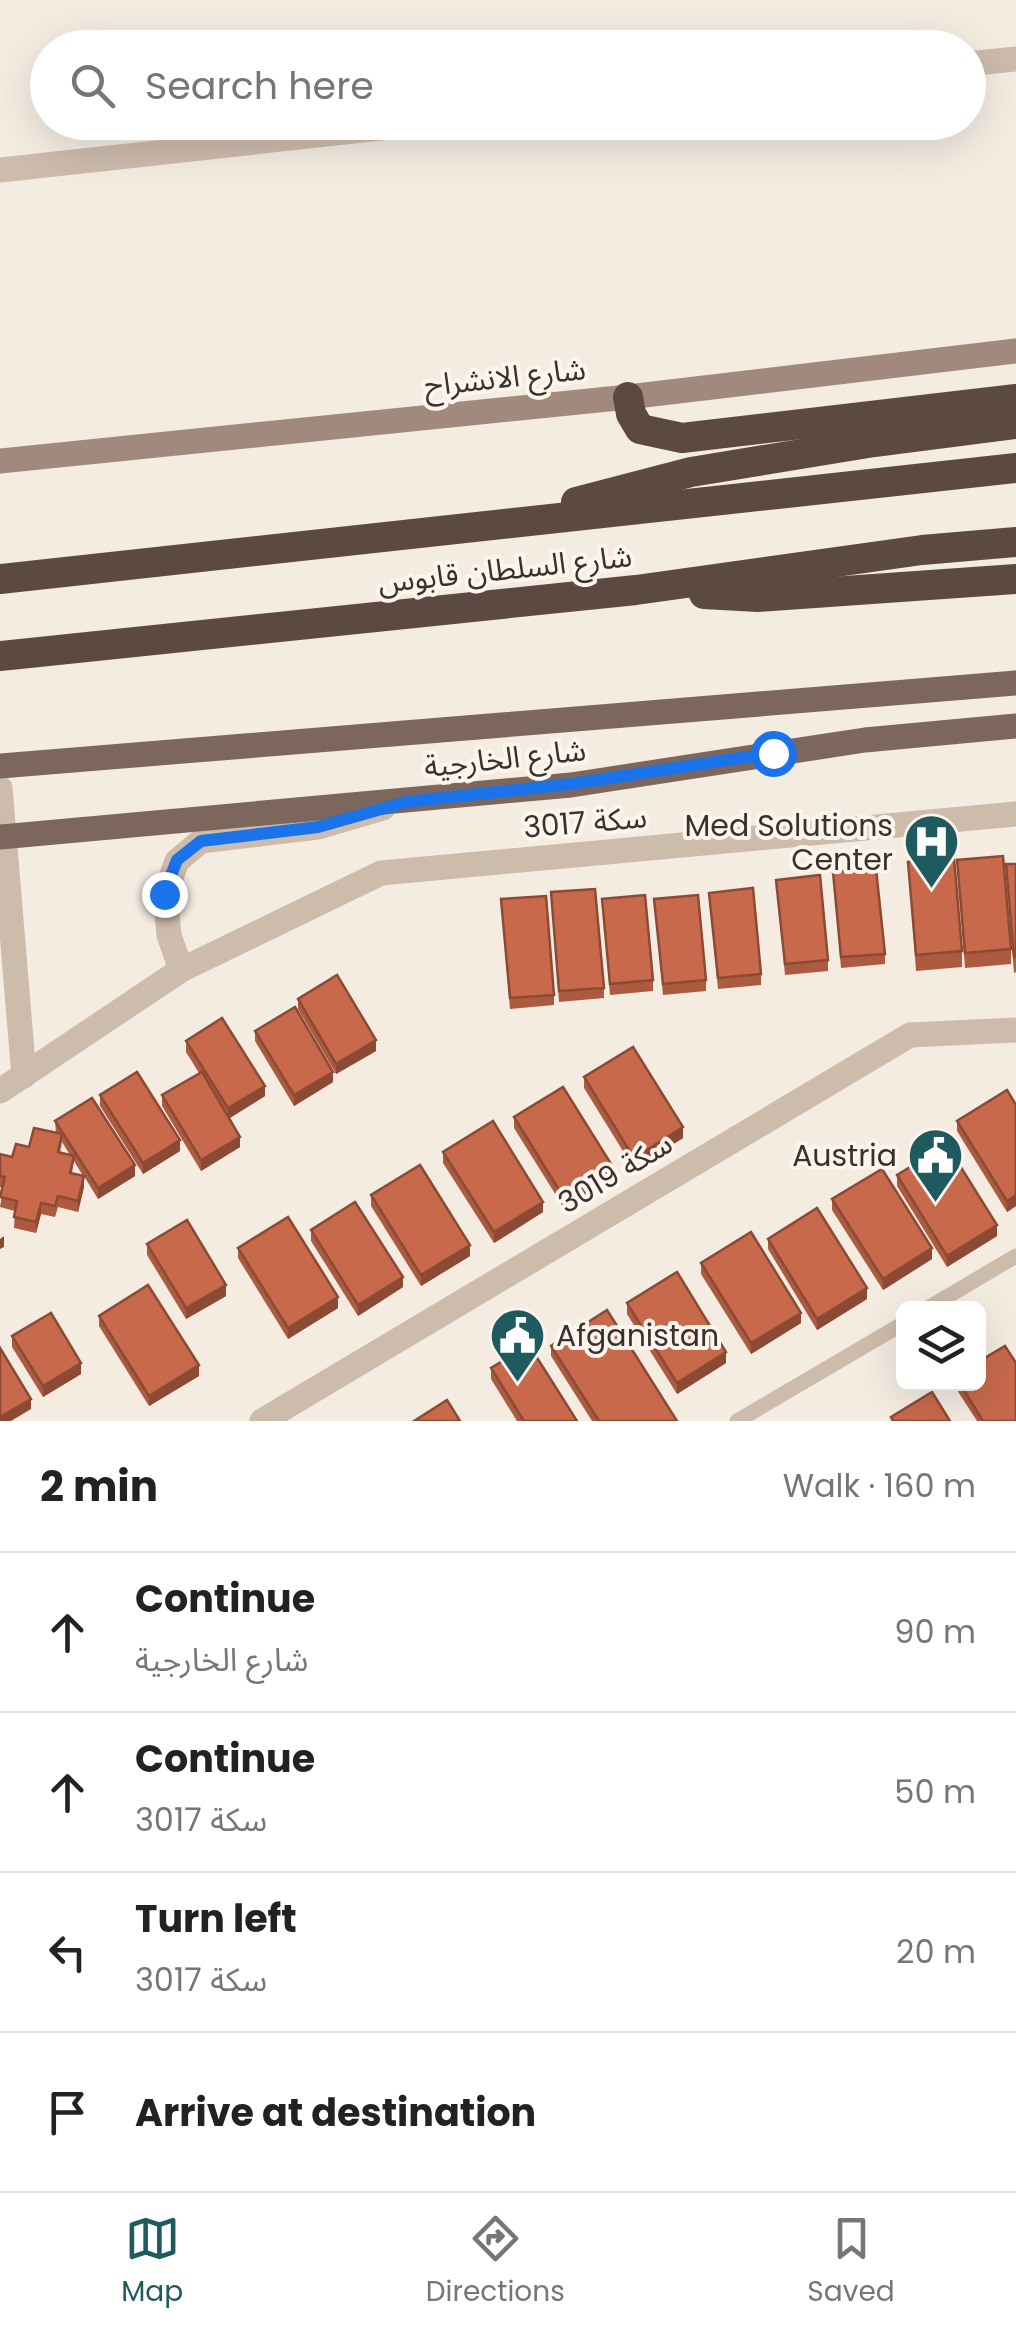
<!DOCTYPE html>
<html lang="en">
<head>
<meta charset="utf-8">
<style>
  body { margin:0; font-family:Poppins,"Noto Sans Arabic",sans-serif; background:#f2f2f2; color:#222 }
  .controls { position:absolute; right:30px; bottom:30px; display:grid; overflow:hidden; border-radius:15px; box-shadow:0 10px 40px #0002 }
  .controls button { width:90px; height:90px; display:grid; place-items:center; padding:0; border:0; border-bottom:2px solid #e0e0e0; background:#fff; color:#222; font:50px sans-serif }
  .stop { position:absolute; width:30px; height:30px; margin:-22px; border:8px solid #1a73e8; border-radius:50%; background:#fff }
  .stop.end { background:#1a73e8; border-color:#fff; box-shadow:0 2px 10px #0008 }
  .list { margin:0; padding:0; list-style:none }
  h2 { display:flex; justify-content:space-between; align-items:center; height:130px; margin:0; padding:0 40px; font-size:42px }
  h2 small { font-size:32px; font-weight:400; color:#767676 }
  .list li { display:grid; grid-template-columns:65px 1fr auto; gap:30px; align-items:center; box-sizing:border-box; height:160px; padding:0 40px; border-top:2px solid #e0e0e0 }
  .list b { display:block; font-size:38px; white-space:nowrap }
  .list p { margin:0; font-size:32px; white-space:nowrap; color:#767676 }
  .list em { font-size:32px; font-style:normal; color:#767676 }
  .icon { flex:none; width:55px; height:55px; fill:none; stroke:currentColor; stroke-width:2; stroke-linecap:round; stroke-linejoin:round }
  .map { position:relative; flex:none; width:1016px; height:1421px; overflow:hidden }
  .search { position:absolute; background:#fff; box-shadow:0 10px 40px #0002; left:30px; right:30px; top:30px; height:110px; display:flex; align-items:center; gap:25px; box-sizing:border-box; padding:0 35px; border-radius:55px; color:#767676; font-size:38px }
  .sheet { height:770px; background:#fff }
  nav { display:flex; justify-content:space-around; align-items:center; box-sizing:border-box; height:140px; border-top:2px solid #e0e0e0; background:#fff; font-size:28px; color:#767676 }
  nav a { display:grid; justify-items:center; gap:5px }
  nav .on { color:#1f5a5e }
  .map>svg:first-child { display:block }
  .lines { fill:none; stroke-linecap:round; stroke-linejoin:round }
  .lane { stroke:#cdbbac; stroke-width:15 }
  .street { stroke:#cdbbac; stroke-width:25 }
  .secondary { stroke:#a18a7d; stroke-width:25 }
  .primary { stroke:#7d675c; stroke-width:25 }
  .highway { stroke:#5c4a42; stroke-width:30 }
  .wall { fill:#ac5a40; fill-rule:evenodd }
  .shaded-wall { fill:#8c4a34 }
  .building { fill:#c8694b; stroke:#8c4a34; stroke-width:2.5 }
  .route { stroke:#1a73e8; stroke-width:12 }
  .labels { text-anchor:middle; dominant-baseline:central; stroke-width:8; stroke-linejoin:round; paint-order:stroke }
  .street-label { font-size:30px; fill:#3b302b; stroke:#fbf5ee }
  .poi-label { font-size:30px; fill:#3b302b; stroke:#fbf5ee; text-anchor:end }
</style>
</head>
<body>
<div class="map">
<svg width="1016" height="1421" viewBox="0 0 1016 1421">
  <rect width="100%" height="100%" fill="#f4ebe1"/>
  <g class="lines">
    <g class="lane">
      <polyline points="928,1308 1016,1256"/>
      <polyline points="737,1421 904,1323"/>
    </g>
    <g class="street">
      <polyline points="968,64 1016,59"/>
      <polyline points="0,170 436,122"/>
      <polyline points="0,788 24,1076"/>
      <polyline points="181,970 169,935 165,894 177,861 201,841 318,827 383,808"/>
      <polyline points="0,1091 181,970 381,873 1016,814"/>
      <polyline points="262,1421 910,1035 1016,1030"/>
    </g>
    <polyline class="secondary" points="0,461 628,397 1016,351"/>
    <g class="primary">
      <polyline points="0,766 1016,683"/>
      <polyline points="0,837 571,785 865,740 1016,726"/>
    </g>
    <g class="highway">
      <polyline points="628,397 631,414 640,429 682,438 1016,399"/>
      <polyline points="576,502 691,472 874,442 1016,424"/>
      <polyline points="0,579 1016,468"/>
      <polyline points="704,594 758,597 1016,579"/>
      <polyline points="0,656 636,590 922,550 1016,542"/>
    </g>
  </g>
  <g class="wall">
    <polygon points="957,860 1011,949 1011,964 965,968"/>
    <polygon points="908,862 962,951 962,967 916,971"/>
    <polygon points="1006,864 1016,864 1016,972 1014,973"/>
    <polygon points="833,872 885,954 885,964 841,968"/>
    <polygon points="776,880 828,960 828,971 785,975"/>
    <polygon points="551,892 604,988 604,998 559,1002"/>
    <polygon points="709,893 761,974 761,985 718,989"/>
    <polygon points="501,899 554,995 554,1005 510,1009"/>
    <polygon points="602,899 653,980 653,991 610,995"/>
    <polygon points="654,899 706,980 706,991 663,995"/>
    <polygon points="298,999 376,1051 336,1074 298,1009"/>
    <polygon points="255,1031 333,1082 294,1106 255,1041"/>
    <polygon points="186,1041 265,1096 230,1118 240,1147 201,1171 162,1106 162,1095 199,1073 186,1052"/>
    <polygon points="584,1077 683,1138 634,1169 584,1088"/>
    <polygon points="100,1095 180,1151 143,1174 100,1106"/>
    <polygon points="1016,1105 1016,1206 1007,1212 957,1131 957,1121"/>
    <polygon points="514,1117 613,1177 564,1208 514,1128"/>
    <path d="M 55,1121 L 135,1176 L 98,1199 L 84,1176 L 84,1187 L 78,1212 L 58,1207 L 55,1217 L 41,1214 L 36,1233 L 14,1228 L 15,1211 L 0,1207 L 3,1188 L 0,1187 L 0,1154 L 12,1157 L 56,1133 ZM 62,1142 L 70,1155 L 60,1153 ZM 74,1161 L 83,1176 L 72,1173 Z"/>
    <polygon points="443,1152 543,1212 494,1243 443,1163"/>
    <polygon points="897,1175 997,1236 947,1267 897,1186"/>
    <polygon points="371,1195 470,1256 421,1286 371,1206"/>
    <polygon points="832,1199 932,1259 883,1290 832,1210"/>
    <polygon points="311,1230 403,1287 358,1316 311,1241"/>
    <polygon points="768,1239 867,1299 817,1330 768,1249"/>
    <polygon points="147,1244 226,1296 186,1319 147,1255"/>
    <polygon points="238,1248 338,1308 288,1339 238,1258"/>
    <polygon points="701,1263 801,1323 751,1354 701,1274"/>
    <polygon points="627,1303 726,1363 677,1394 627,1314"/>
    <polygon points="99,1316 199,1376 149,1406 99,1326"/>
    <polygon points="12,1336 81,1374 43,1397 12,1347"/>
    <polygon points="551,1346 677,1421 592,1421 551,1356"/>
    <polygon points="491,1368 577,1421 517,1421 491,1379"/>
    <polygon points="955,1384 978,1384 1016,1421 977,1421 955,1387"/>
  </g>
  <g class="shaded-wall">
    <polygon points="376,1040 376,1051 336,1074 336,1064"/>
    <polygon points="333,1072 333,1082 294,1106 294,1095"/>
    <polygon points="265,1086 265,1096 228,1119 228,1108"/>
    <polygon points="683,1127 683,1138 634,1169 634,1158"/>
    <polygon points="240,1137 240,1147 201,1171 201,1160"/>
    <polygon points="180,1140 180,1151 143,1174 143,1163"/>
    <polygon points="135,1165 135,1176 98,1199 98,1188"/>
    <polygon points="613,1167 613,1177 564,1208 564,1198"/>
    <polygon points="84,1176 84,1187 78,1212 78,1201"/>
    <polygon points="1016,1195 1016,1206 1007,1212 1007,1201"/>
    <polygon points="543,1202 543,1212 494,1243 494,1232"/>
    <polygon points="41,1203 41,1214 36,1233 36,1222"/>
    <polygon points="997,1225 997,1236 947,1267 947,1256"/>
    <polygon points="4,1236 4,1247 0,1249 0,1239"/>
    <polygon points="470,1245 470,1256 421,1286 421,1275"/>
    <polygon points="932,1248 932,1259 883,1290 883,1279"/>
    <polygon points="403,1277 403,1287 358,1316 358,1305"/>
    <polygon points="226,1285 226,1296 186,1319 186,1308"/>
    <polygon points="867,1288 867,1299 817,1330 817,1319"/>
    <polygon points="338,1297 338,1308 288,1339 288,1328"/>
    <polygon points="801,1313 801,1323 751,1354 751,1343"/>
    <polygon points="726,1352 726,1363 677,1394 677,1383"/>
    <polygon points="81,1363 81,1374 43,1397 43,1386"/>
    <polygon points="199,1365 199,1376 149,1406 149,1396"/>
    <polygon points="31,1399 31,1409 11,1421 0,1421 0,1417"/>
  </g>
  <g class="building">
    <polygon points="1003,856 1011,949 965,953 957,860"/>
    <polygon points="954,858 962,951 916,955 908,862"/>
    <polygon points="1006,864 1016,864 1016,957 1014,957"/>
    <polygon points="876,869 885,954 841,957 833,872"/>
    <polygon points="820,875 828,960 785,964 776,880"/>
    <polygon points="753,888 761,974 718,978 709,893"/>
    <polygon points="595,889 604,988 559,991 551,892"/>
    <polygon points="645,895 653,980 610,984 602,899"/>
    <polygon points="698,895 706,980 663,984 654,899"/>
    <polygon points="546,896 554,995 510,998 501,899"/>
    <polygon points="337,975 376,1040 336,1064 298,999"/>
    <polygon points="295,1007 333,1072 294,1095 255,1031"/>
    <polygon points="222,1018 265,1086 228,1108 186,1041"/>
    <polygon points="633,1047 683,1127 634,1158 584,1077"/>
    <polygon points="137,1072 180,1140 143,1163 100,1095"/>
    <polygon points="202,1072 240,1137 201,1160 162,1095"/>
    <polygon points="563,1087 613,1167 564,1198 514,1117"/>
    <polygon points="1007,1090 1016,1105 1016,1195 1007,1201 957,1121"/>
    <polygon points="92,1098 135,1165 98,1188 55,1121"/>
    <polygon points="493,1121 543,1202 494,1232 443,1152"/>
    <polygon points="34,1128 62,1134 58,1152 74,1156 70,1173 84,1176 78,1201 58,1196 55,1206 41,1203 36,1222 14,1217 17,1201 0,1197 5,1177 0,1176 0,1154 12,1157 16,1144 29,1147"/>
    <polygon points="947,1145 997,1225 947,1256 897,1175"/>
    <polygon points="420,1165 470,1245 421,1275 371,1195"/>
    <polygon points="882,1169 932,1248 883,1279 832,1199"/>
    <polygon points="355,1202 403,1277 358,1305 311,1230"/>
    <polygon points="817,1208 867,1288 817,1319 768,1239"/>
    <polygon points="288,1217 338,1297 288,1328 238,1248"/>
    <polygon points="187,1220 226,1285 186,1308 147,1244"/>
    <polygon points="751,1232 801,1313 751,1343 701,1263"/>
    <polygon points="677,1272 726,1352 677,1383 627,1303"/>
    <polygon points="148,1285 199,1365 149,1396 99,1316"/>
    <polygon points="607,1310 677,1421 599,1421 551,1346"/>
    <polygon points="51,1313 81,1363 43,1386 12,1336"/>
    <polygon points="529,1345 577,1421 524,1421 491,1368"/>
    <polygon points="1005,1346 1016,1363 1016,1421 983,1421 960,1384 978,1384 978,1362"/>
    <polygon points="0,1348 31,1399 0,1417"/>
    <polygon points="932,1392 950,1421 893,1421 891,1417"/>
    <polygon points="447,1400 460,1421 414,1421"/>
  </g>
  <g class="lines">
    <polyline class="route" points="164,894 177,860 201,841 318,827 406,802 571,784 773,753"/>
  </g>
  <defs>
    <symbol id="hospital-pin" viewBox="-11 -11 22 30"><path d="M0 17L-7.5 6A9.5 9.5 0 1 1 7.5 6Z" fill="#1f5a5e" stroke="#fbf5ee"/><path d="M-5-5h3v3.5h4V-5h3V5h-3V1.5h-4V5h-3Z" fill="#fff"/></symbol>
    <symbol id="civic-pin" viewBox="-11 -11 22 30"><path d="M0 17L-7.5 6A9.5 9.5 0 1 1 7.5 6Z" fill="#1f5a5e" stroke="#fbf5ee"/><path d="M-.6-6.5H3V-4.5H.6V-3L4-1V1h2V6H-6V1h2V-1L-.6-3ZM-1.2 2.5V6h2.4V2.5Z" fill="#fff"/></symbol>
  </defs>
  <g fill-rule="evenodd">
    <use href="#hospital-pin" x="900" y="810" width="63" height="86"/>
    <use href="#civic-pin" x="904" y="1124" width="63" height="86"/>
    <use href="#civic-pin" x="486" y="1304" width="63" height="86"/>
  </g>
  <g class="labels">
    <g class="street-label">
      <text transform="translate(505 377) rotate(-6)">شارع الانشراح</text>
      <text transform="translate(505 569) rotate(-6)">شارع السلطان قابوس</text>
      <text transform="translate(505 758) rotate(-6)">شارع الخارجية</text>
      <text transform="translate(585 822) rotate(-5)">سكة 3017</text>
      <text transform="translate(615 1173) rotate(-31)">سكة 3019</text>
    </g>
    <g class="poi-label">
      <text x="893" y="825">Med Solutions<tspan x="893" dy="34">Center</tspan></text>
      <text x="897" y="1155">Austria</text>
      <text x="556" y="1335" text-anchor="start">Afganistan</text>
    </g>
  </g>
</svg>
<div class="controls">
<button><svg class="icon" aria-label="layers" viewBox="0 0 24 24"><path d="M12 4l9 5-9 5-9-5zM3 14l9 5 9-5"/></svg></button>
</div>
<div class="stop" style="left:773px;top:753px"></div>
<div class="stop end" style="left:164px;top:894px"></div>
<div class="search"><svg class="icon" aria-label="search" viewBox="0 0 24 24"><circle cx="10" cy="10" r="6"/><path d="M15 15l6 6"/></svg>Search here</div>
</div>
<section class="sheet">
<h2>2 min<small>Walk · 160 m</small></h2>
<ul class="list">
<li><svg class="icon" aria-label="ahead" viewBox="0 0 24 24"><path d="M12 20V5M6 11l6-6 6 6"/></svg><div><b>Continue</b><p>شارع الخارجية</p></div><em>90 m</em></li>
<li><svg class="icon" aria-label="ahead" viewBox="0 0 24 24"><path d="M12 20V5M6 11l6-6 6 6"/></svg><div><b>Continue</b><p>سكة 3017</p></div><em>50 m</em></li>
<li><svg class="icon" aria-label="left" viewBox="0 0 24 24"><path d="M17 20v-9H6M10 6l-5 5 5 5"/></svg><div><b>Turn left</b><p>سكة 3017</p></div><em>20 m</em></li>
<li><svg class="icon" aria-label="arrive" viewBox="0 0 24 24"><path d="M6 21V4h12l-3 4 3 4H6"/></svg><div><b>Arrive at destination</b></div></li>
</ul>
</section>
<nav>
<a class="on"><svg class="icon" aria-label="map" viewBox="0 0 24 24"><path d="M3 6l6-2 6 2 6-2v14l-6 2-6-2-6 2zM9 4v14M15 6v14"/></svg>Map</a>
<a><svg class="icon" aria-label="directions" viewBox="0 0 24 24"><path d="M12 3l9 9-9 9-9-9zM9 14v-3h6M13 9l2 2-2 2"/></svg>Directions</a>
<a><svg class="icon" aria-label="saved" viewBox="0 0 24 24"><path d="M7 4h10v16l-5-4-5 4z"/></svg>Saved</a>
</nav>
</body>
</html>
